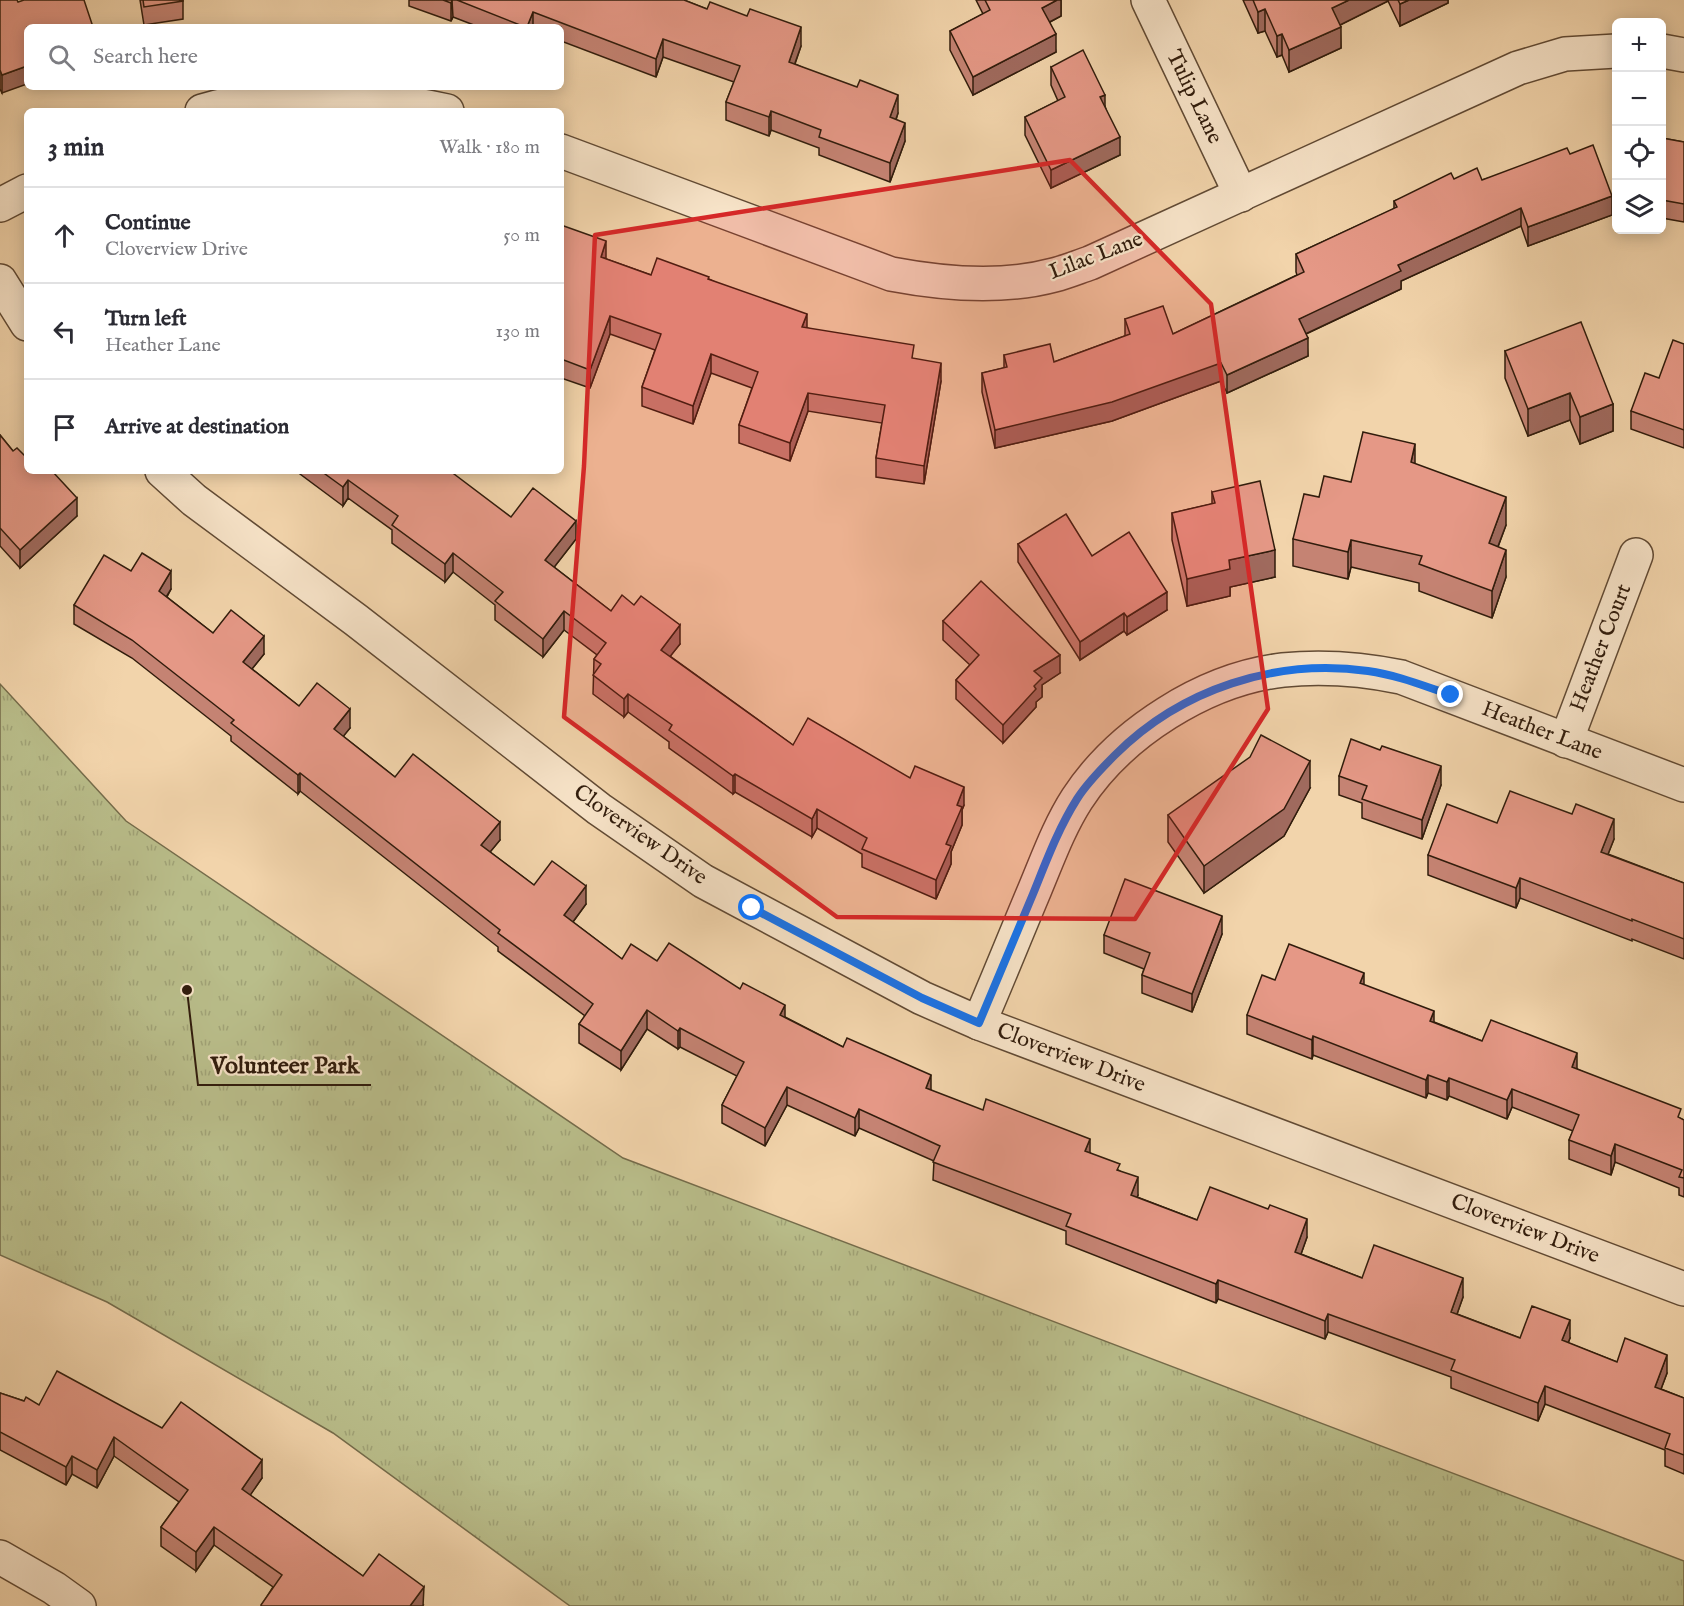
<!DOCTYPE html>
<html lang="en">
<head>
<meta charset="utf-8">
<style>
  body { margin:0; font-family:"IM FELL English",serif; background:#f2f2f3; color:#2b2b33 }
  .controls { position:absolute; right:18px; top:18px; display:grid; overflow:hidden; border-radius:9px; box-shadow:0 3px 15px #0003 }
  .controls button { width:54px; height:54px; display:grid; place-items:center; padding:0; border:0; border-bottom:2px solid #e1e1e2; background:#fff; color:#2b2b33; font:30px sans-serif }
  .stop { position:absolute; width:18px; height:18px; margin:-14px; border:4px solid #1a73e8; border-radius:50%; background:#fff }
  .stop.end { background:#1a73e8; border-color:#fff; box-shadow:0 2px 6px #0008 }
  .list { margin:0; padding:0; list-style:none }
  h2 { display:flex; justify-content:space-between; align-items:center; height:78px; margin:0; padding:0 24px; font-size:26px }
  h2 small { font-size:20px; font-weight:400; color:#7c7c81 }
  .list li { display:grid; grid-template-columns:39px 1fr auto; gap:18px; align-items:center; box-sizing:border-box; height:96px; padding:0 24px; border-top:2px solid #e1e1e2 }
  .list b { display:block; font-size:22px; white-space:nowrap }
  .list p { margin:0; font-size:20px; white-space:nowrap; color:#7c7c81 }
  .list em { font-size:20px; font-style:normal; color:#7c7c81 }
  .icon { flex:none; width:33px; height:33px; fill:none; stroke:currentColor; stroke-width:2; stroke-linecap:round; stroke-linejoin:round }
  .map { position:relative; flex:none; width:1684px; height:1606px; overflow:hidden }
  .search { position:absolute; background:#fff; box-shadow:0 3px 15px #0003; left:24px; top:24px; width:540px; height:66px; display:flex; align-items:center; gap:15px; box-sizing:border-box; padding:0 21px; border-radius:9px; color:#7c7c81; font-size:22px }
  .panel { position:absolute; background:#fff; box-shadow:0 3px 15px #0003; left:24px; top:108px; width:540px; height:366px; border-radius:9px }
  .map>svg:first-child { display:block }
  .grass { fill:url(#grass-tufts); stroke:#756c4b; stroke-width:1.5 }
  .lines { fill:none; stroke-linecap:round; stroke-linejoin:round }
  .minor-casing { stroke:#614a34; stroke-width:36 }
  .minor { stroke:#f7e3c8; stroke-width:33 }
  .wall { fill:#c58373; stroke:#311c0c; stroke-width:1.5 }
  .shaded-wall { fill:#a06a5e; stroke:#311c0c; stroke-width:1.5 }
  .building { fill:#e59886; stroke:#311c0c; stroke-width:1.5 }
  .route { stroke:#1a73e8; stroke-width:8 }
  .marked { fill:#d62828; fill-opacity:0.2; stroke:#d62828; stroke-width:4.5; stroke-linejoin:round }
  .labels { text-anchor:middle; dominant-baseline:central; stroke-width:4.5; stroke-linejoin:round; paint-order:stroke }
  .street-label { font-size:22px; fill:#311c0c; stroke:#f7e3c8 }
  .leader { fill:none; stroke:#311c0c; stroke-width:2 }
  .callout-dot { fill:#311c0c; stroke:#f7e3c8; stroke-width:2 }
  .callout-label { font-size:24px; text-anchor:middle; font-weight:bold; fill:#311c0c; stroke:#f7e3c8; stroke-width:4.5; stroke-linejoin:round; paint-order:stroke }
</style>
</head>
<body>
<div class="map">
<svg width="1684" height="1606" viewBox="0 0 1684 1606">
  <defs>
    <pattern id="grass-tufts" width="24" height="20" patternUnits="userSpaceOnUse" patternTransform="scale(1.5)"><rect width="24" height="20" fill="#b9bd8a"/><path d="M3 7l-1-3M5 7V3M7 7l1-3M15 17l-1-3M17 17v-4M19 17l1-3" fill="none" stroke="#a0a276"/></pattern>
  </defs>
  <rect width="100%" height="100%" fill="#f2d4ab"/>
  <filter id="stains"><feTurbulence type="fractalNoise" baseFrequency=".00333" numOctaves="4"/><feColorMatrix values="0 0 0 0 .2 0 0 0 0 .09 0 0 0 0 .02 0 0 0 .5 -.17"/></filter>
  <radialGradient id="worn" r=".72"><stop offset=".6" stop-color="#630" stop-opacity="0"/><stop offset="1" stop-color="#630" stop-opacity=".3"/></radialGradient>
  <polygon class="grass" points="0,684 126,821 623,1158 1684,1561 1684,1606 570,1606 333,1433 107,1302 0,1255"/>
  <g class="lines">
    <defs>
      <g id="minor">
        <polyline points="1148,0 1241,195"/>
        <polyline points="1662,51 1684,55"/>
        <path d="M 202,111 C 281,88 368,94 447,111"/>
        <path d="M 561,151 L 891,274 C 944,284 1002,289 1054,275 C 1066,272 1078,267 1090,263 L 1518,68 L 1565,54 L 1616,51"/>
        <polyline points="0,205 27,191"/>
        <polyline points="0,281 27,324"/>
        <polyline points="162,471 194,500 356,620 599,809 703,881 922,998 979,1023 1684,1289"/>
        <polyline points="1566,741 1636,555"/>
        <path d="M 979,1023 C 998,979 1016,934 1035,889 C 1048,858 1059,827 1077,799 C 1120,733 1205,679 1283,670 C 1323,666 1362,669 1401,677 L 1684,785"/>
        <polyline points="0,1557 54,1588 79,1606"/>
      </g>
    </defs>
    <use href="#minor" class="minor-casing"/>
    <use href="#minor" class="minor"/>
  </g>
  <g class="wall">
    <polygon points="0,0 17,0 2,93 0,89"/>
    <polygon points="140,0 183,0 183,19 144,25"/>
    <polygon points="409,0 684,0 801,46 795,64 898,113 896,120 905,141 890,182 819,155 819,148 771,130 769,136 726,120 726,102 734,82 663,57 656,77 561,41 561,27 479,27 453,17 451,21 409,6"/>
    <polygon points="976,0 1061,0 1061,16 1050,22 1056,52 973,95 950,50 950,31 983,14"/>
    <polygon points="1243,0 1448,0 1448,3 1400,26 1388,1 1340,25 1341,48 1289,72 1282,55 1277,57 1265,31 1258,33"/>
    <polygon points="1051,67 1105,106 1120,155 1051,188 1025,135 1025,117 1058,101 1051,85"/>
    <polygon points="1662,138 1684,142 1684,222 1662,218"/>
    <polygon points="1570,154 1612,215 1528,246 1521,226 1401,281 1401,289 1306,334 1308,356 1227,393 1221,381 1112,421 995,448 982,392 982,373 1004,368 1004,355 1054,362 1125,336 1125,319 1173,334 1297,275 1296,272 1296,254 1394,209 1394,201 1454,179 1482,180"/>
    <polygon points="561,225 606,259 651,275 709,279 807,328 914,359 941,381 924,484 876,477 876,458 882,423 808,411 790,461 739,443 739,425 752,388 711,373 693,424 642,406 642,387 655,350 610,334 590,388 561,378"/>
    <polygon points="1684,344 1684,448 1631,429 1631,411 1659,378"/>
    <polygon points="1505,351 1613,404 1613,431 1580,444 1570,420 1528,436 1505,378"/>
    <polygon points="0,435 13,451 77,516 20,568 0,546"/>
    <polygon points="1415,464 1506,525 1498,547 1506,577 1492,618 1419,591 1419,583 1351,567 1348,579 1293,566 1293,539 1319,497 1351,482"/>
    <polygon points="296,471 394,471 511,517 576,539 554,567 611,611 680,644 670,656 793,745 910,778 964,805 962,810 962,825 951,852 951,864 936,899 862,867 862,854 817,828 812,837 735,792 733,794 669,748 669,742 628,712 624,717 593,694 594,659 597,655 564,630 543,657 495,620 495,605 453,572 445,582 392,543 392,530 348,498 343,506"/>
    <polygon points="1212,492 1275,577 1230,587 1230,596 1187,606 1172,540 1172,513 1212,504"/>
    <polygon points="1018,544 1092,556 1167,610 1127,635 1124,631 1080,660 1018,562"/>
    <polygon points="131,571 171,589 167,597 213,633 264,654 252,669 299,706 350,728 343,736 395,777 500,840 490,852 534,885 586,904 573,922 622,959 657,961 740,989 785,1017 843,1047 931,1091 1090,1153 1120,1171 1138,1195 1137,1197 1197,1220 1307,1237 1301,1254 1362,1278 1463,1297 1457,1314 1520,1338 1570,1338 1568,1343 1617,1362 1667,1373 1661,1389 1684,1398 1684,1474 1665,1466 1665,1450 1545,1404 1538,1421 1451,1388 1451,1377 1328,1332 1325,1339 1218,1299 1216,1303 1066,1244 1066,1231 933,1180 934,1161 859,1128 855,1136 787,1105 765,1146 722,1123 722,1105 737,1076 680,1047 678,1049 647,1029 621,1070 579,1043 579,1024 585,1016 498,951 498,947 300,791 298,794 231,741 231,736 132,658 74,624 74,605"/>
    <polygon points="943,621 1060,673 1042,685 1042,697 1036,702 1036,707 1003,743 956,699 956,680 970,665 943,640"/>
    <polygon points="1339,776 1441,785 1422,839 1362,818 1362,803 1339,795"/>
    <polygon points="1310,788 1284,836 1204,893 1168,842 1168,815"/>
    <polygon points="1614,839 1608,854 1684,883 1684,959 1632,939 1632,941 1520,898 1516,908 1428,875 1428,855"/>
    <polygon points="1222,934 1192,1012 1142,993 1142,975 1144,969 1104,953 1104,935"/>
    <polygon points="1275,980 1364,985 1434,1022 1482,1041 1577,1069 1684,1120 1684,1197 1679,1195 1679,1188 1615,1162 1611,1175 1569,1159 1569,1140 1573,1131 1512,1107 1507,1119 1449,1096 1447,1100 1428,1093 1426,1098 1313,1055 1312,1059 1247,1034 1247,1015"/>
    <polygon points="0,1393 24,1401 39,1405 162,1428 262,1478 250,1495 363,1576 424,1605 261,1606 273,1587 214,1545 196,1571 161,1546 161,1527 179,1502 114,1456 97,1488 72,1474 66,1485 0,1450"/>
  </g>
  <g class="shaded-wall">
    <polygon points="452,0 453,17 451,21 451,3"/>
    <polygon points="1057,0 1061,0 1061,16 1042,26 1042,8"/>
    <polygon points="1349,0 1388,0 1388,1 1332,29 1332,8"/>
    <polygon points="1409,0 1448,0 1448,3 1400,26 1400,4"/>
    <polygon points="1265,9 1265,31 1258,33 1258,12"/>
    <polygon points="533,12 533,27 527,27"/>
    <polygon points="801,27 801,46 789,80 789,62"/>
    <polygon points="1341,27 1341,48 1289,72 1289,50"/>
    <polygon points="1056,34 1056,52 973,95 973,77"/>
    <polygon points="1282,34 1282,55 1277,57 1277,36"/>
    <polygon points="663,39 663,57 656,77 656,59"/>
    <polygon points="27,66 27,84 2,93 2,75"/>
    <polygon points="898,95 898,113 890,136 890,117"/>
    <polygon points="1105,95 1105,113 1100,97"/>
    <polygon points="771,111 771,130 769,136 769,117"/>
    <polygon points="905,123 905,141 890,182 890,163"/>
    <polygon points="1120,137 1120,155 1051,188 1051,170"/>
    <polygon points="1612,196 1612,215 1528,246 1528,227"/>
    <polygon points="1521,208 1521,226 1401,281 1401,289 1299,337 1299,319 1398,265"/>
    <polygon points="606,241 606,259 601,257"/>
    <polygon points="807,314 807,333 802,327"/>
    <polygon points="610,316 610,334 590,388 590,370"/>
    <polygon points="1308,338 1308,356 1227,393 1227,375"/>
    <polygon points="711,354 711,373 693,424 693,406"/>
    <polygon points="941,363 941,381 924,484 924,466"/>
    <polygon points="1221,363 1221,381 1112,421 995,448 995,430"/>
    <polygon points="808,393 808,411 790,461 790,443"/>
    <polygon points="1570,393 1570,420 1528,436 1528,409"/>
    <polygon points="1613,404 1613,431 1580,444 1580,417"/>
    <polygon points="1415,444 1415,471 1411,462"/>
    <polygon points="348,480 348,498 343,506 343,487"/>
    <polygon points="1506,497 1506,525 1489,570 1489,543"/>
    <polygon points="77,498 77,516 20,568 20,550"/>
    <polygon points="576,521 576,539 545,579 545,560"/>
    <polygon points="1351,540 1351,567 1348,579 1348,552"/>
    <polygon points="1275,550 1275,577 1230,587 1230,596 1187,606 1187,579 1229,560"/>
    <polygon points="1506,550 1506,577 1492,618 1492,591"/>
    <polygon points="453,553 453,572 445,582 445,564"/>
    <polygon points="171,571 171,589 159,609 159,591"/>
    <polygon points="1167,592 1167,610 1127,635 1127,617"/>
    <polygon points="564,611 564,630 543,657 543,639"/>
    <polygon points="1124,613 1124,631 1080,660 1080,642"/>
    <polygon points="680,625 680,644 661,668 661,650"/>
    <polygon points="264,636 264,654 243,680 243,662"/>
    <polygon points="1060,655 1060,673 1042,685 1042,697 1036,702 1036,707 1003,743 1003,725 1034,671"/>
    <polygon points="628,694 628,712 624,717 624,699"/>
    <polygon points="350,709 350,728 334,748 334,729"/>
    <polygon points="1310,761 1310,788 1284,836 1204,893 1204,866"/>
    <polygon points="1441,766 1441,785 1422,839 1422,820"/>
    <polygon points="300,773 300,791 298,794 298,775"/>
    <polygon points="735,774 735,792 733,794 733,776"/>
    <polygon points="964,787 964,805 962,810 962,825 951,852 951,864 936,899 936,880 957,805"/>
    <polygon points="817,809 817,828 812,837 812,819"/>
    <polygon points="1614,819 1614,839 1601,872 1601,852"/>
    <polygon points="500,822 500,840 481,863 481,845"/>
    <polygon points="1520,878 1520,898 1516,908 1516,888"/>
    <polygon points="586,886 586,904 564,934 564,915"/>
    <polygon points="1222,916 1222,934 1192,1012 1192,994"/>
    <polygon points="1364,973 1364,991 1360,983"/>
    <polygon points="785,1005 785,1023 780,1015"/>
    <polygon points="647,1010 647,1029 621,1070 621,1051"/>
    <polygon points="1434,1011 1434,1029 1430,1021"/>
    <polygon points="680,1028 680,1047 678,1049 678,1031"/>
    <polygon points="1313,1036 1313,1055 1312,1059 1312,1040"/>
    <polygon points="1577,1053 1577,1072 1572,1067"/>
    <polygon points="931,1075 931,1094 926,1088"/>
    <polygon points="1428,1075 1428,1093 1426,1098 1426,1080"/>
    <polygon points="1449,1078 1449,1096 1447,1100 1447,1082"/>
    <polygon points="787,1087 787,1105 765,1146 765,1128"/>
    <polygon points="1512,1089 1512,1107 1507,1119 1507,1100"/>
    <polygon points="859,1109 859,1128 855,1136 855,1118"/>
    <polygon points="1090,1139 1090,1157 1085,1151"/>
    <polygon points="1615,1144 1615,1162 1611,1175 1611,1156"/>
    <polygon points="1138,1177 1138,1195 1131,1213 1131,1195"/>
    <polygon points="1307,1219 1307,1237 1295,1271 1295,1252"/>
    <polygon points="1463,1278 1463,1297 1451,1331 1451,1312"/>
    <polygon points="1218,1280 1218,1299 1216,1303 1216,1284"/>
    <polygon points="1328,1314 1328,1332 1325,1339 1325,1321"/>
    <polygon points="1570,1320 1570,1338 1562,1359 1562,1340"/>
    <polygon points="1667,1355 1667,1373 1655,1405 1655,1387"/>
    <polygon points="1545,1386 1545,1404 1538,1421 1538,1403"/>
    <polygon points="114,1437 114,1456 97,1488 97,1470"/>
    <polygon points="72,1456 72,1474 66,1485 66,1467"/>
    <polygon points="262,1460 262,1478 242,1507 242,1489"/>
    <polygon points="214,1527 214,1545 196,1571 196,1552"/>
    <polygon points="424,1587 423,1606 410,1606"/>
  </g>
  <g class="building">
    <polygon points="0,0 17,0 18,2 24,0 84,0 93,27 27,27 27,66 2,75 0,70"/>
    <polygon points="143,0 183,0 183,1 144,7"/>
    <polygon points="443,0 452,0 451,3"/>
    <polygon points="457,0 684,0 707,9 710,2 747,16 750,9 801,27 789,62 857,87 860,80 898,95 890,117 905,123 890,163 819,137 821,130 771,111 769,117 726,102 740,66 663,39 656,59 533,12 527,27 525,27"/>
    <polygon points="985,0 1057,0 1042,8 1056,34 973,77 950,31 990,10"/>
    <polygon points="1253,0 1349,0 1332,8 1341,27 1289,50 1282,34 1277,36 1265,9 1258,12"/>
    <polygon points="1398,0 1409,0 1400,4"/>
    <polygon points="1083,50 1105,95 1100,97 1120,137 1051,170 1025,117 1065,97 1051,67"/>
    <polygon points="1662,138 1684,142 1684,204 1662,200"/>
    <polygon points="1593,145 1612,196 1528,227 1521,208 1398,265 1401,271 1299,319 1308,338 1227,375 1221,363 1112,402 995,430 982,373 1007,367 1004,355 1050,344 1054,362 1130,334 1125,319 1163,306 1173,334 1304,272 1296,254 1397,207 1394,201 1451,173 1454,179 1477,168 1482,180 1567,148 1570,154"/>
    <polygon points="561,225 606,241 601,257 651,275 657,258 709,277 708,279 807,314 802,327 914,345 912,358 941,363 924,466 876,458 885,405 808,393 790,443 739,425 758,372 711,354 693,406 642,387 661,334 610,316 590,370 561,359"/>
    <polygon points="1581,322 1613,404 1580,417 1570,393 1528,409 1505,351"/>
    <polygon points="1673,340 1684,344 1684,430 1631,411 1645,373 1659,378"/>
    <polygon points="1363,432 1415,444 1411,462 1506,497 1489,543 1506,550 1492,591 1419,564 1422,556 1351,540 1348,552 1293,539 1304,494 1319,497 1324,476 1351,482"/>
    <polygon points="0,435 13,451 17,448 27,458 27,471 52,471 77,498 20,550 0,528"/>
    <polygon points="321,471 394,471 396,472 396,471 450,471 511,517 533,488 576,521 545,560 611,611 622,595 634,605 641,596 680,625 661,650 793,745 808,718 910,778 915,766 964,787 957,805 962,807 946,844 951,846 936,880 862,849 867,838 817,809 812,819 735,774 733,776 669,730 672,725 628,694 624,699 593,675 601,664 594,659 606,643 564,611 543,639 495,601 503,592 453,553 445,564 392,525 398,516 348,480 343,487"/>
    <polygon points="1260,481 1275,550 1229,560 1230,569 1187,579 1172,513 1215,503 1212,492"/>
    <polygon points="1066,514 1092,556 1129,532 1167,592 1127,617 1124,613 1080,642 1018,544"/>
    <polygon points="142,553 171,571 159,591 213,633 231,610 264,636 243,662 299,706 317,683 350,709 334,729 395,777 413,754 500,822 481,845 534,885 552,861 586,886 564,915 622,959 631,944 657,961 669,943 740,989 743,983 785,1005 780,1015 843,1047 847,1038 931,1075 926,1088 983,1110 986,1099 1090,1139 1085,1151 1120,1164 1117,1170 1138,1177 1131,1195 1197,1220 1210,1187 1268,1209 1270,1205 1307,1219 1295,1252 1362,1278 1374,1245 1463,1278 1451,1312 1520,1338 1532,1306 1570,1320 1562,1340 1617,1362 1625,1338 1667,1355 1655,1387 1684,1398 1684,1455 1665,1448 1670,1434 1545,1386 1538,1403 1451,1370 1455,1360 1328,1314 1325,1321 1218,1280 1216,1284 1066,1226 1071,1214 933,1162 940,1146 859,1109 855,1118 787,1087 765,1128 722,1105 744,1062 680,1028 678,1031 647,1010 621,1051 579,1024 593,1004 498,933 500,930 300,773 298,775 231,723 234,720 132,640 74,605 104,555 131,571"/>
    <polygon points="981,581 1060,655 1034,671 1042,678 1034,686 1036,689 1003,725 956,680 979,655 943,621"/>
    <polygon points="1261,735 1310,761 1284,809 1204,866 1168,815 1250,757"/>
    <polygon points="1351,739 1380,750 1382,746 1441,766 1422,820 1362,799 1367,786 1339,776"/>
    <polygon points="1510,791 1572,814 1576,804 1614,819 1601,852 1684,883 1684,939 1632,919 1632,921 1520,878 1516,888 1428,855 1447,804 1497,823"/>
    <polygon points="1125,879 1222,916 1192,994 1142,975 1150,953 1104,935"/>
    <polygon points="1289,944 1364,973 1360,983 1434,1011 1430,1021 1482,1041 1491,1020 1577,1053 1572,1067 1681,1109 1678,1117 1684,1120 1684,1178 1679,1177 1682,1170 1615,1144 1611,1156 1569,1140 1579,1115 1512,1089 1507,1100 1449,1078 1447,1082 1428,1075 1426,1080 1313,1036 1312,1040 1247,1015 1262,975 1275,980"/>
    <polygon points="57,1371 162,1428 181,1402 262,1460 242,1489 363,1576 379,1554 424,1587 410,1606 262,1606 261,1605 282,1575 214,1527 196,1552 161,1527 188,1490 114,1437 97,1470 72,1456 66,1467 0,1432 0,1393 24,1401 26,1397 39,1405"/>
  </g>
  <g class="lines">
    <path class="route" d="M 752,908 L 922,998 L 979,1023 C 997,980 1015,937 1033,894 C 1046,862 1058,829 1077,799 C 1087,783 1102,768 1115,755 C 1181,689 1276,658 1368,671 C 1397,675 1424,686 1451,695"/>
  </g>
  <path class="marked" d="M 1070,160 L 1211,304 L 1268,709 L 1135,919 L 837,917 L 564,717 L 584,466 L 595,235 Z"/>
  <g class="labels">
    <g class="street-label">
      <text transform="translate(1194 97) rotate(64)">Tulip Lane</text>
      <text transform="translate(1096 256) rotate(-21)">Lilac Lane</text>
      <text transform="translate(1601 648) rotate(-69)">Heather Court</text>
      <text transform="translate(1542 731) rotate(21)">Heather Lane</text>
      <text transform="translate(640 835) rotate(35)">Cloverview Drive</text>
      <text transform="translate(1071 1058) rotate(21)">Cloverview Drive</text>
      <text transform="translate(1525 1229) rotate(21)">Cloverview Drive</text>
    </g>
  </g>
  <path class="leader" d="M187 990L198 1085H371"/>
  <circle class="callout-dot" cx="187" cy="990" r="6"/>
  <g class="callout-label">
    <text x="285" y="1073">Volunteer Park</text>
  </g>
  <rect width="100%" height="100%" filter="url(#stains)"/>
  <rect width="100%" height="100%" fill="url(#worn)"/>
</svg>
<div class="controls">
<button>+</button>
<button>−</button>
<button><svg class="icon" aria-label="locate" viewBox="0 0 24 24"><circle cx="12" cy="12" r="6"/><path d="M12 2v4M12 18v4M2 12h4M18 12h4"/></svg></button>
<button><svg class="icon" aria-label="layers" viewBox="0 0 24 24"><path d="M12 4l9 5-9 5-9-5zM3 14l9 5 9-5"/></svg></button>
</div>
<div class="stop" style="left:752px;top:908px"></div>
<div class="stop end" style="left:1451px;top:695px"></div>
<div class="search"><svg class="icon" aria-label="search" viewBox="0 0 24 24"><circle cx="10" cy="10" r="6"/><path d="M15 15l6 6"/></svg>Search here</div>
<section class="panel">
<h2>3 min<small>Walk · 180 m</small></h2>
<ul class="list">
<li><svg class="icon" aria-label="ahead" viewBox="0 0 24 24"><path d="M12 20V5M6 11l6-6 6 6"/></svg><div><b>Continue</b><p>Cloverview Drive</p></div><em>50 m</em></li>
<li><svg class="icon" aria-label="left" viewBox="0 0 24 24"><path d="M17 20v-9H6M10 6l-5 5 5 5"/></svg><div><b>Turn left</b><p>Heather Lane</p></div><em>130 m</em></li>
<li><svg class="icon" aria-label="arrive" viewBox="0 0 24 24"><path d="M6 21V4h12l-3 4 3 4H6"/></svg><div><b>Arrive at destination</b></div></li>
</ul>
</section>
</div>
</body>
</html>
